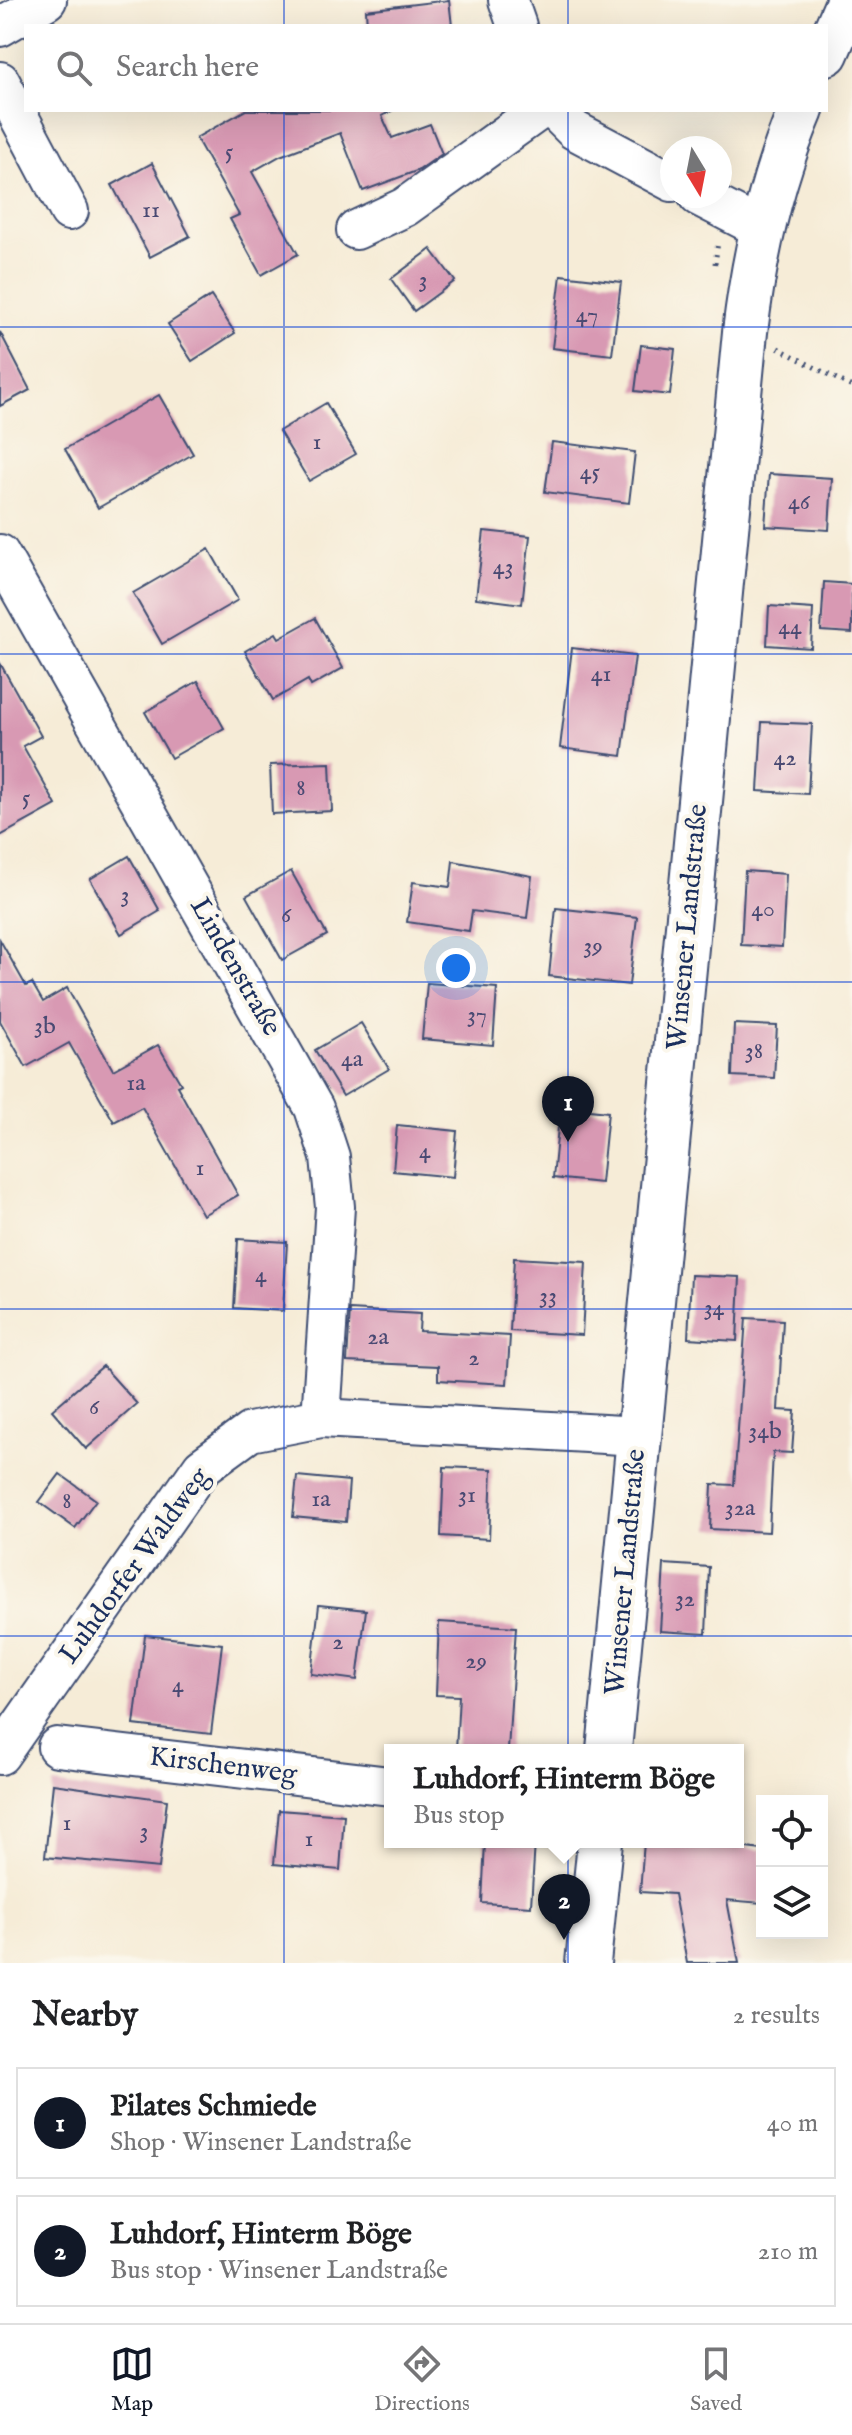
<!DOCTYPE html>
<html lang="en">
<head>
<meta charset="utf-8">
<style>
  body { margin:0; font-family:"IM FELL English",serif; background:#f6f6f6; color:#202124 }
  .controls { position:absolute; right:24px; bottom:24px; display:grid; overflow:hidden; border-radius:0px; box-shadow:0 8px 32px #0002 }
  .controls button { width:72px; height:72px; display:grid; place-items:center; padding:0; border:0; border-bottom:2px solid #e0e0e0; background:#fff; color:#202124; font:40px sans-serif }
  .compass { position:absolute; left:660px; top:136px; width:72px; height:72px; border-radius:50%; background:#fff; box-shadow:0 8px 32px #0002; rotate:170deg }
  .you { position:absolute; left:456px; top:968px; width:28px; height:28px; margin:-20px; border:6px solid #fff; border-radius:50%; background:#1a73e8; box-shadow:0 0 0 12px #1a73e833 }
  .badge { display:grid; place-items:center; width:52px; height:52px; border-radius:50%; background:#111827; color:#fff; font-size:26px; font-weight:700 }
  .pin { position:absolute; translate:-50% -66px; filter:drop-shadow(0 2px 4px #0008) }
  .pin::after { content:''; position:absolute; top:42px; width:28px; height:24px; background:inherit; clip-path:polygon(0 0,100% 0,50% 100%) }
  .popup { position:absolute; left:384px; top:1744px; width:360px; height:104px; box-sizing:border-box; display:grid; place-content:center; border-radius:0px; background:#fff; filter:drop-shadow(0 2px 6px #0005); font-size:26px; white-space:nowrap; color:#757577 }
  .popup b { font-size:30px; color:#202124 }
  .popup::after { content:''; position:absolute; left:50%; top:100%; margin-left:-16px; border:16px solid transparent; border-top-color:#fff }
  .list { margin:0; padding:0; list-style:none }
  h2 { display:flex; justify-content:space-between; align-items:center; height:104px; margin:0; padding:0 32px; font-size:34px }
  h2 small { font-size:26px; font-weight:400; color:#757577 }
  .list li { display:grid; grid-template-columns:52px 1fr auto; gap:24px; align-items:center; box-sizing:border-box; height:112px; margin:0 16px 16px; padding:0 16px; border:2px solid #e0e0e0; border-radius:0px }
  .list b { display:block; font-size:30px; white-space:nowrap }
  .list p { margin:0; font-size:26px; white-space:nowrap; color:#757577 }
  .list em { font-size:26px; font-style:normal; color:#757577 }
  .icon { flex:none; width:44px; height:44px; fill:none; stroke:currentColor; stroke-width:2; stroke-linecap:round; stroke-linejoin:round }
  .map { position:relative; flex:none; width:852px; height:1963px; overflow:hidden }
  .search { position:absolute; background:#fff; box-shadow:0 8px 32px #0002; left:24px; right:24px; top:24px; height:88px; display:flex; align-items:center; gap:20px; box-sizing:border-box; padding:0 28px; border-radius:0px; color:#757577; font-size:30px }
  .sheet { height:360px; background:#fff }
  nav { display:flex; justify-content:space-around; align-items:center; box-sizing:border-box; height:112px; border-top:2px solid #e0e0e0; background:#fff; font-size:22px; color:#757577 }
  nav a { display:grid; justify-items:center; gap:4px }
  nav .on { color:#111827 }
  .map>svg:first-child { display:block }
  .building { fill:#d899b3 }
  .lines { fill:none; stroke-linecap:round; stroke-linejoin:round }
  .minor-casing { stroke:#3c4b70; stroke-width:42 }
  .major-casing { stroke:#3c4b70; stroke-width:48 }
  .path { stroke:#3c4b70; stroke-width:5; stroke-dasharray:2 6; stroke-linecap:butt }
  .minor { stroke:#fff; stroke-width:38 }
  .major { stroke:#fff; stroke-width:44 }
  .grid { fill:none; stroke:#1d4ed8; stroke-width:2; stroke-opacity:0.55 }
  .labels { text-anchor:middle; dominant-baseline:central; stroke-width:8; stroke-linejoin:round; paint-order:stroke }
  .number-label { font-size:24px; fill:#4a4a73 }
  .street-label { font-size:28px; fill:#1b2f5e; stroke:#fbf7ec }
</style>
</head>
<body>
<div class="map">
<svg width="852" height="1963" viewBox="0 0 852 1963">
  <rect width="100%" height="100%" fill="#fbf7ec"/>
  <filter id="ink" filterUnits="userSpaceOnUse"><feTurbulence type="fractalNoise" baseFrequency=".0125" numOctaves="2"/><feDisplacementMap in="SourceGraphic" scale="16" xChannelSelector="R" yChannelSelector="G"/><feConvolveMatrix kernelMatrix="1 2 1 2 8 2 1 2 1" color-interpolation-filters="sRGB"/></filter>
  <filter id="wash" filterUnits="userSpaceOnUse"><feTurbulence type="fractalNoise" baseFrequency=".006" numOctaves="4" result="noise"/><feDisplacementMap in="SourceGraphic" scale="32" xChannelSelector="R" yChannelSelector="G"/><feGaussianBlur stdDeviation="1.8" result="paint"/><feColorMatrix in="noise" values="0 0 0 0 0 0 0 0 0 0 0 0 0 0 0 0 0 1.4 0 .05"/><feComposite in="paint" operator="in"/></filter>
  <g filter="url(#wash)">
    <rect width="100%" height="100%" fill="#f6ecd7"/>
    <g id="blocks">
      <g class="building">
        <polygon points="449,0 452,26 367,26 366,10"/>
        <polygon points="246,110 393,110 382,116 392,138 430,124 442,154 419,170 363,191 340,133 280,156 252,172 298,254 261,275 230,219 239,215 196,138"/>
        <polygon points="152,163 190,236 150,257 112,185"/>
        <polygon points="431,249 455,281 414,311 391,279"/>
        <polygon points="561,275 621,282 612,355 552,348"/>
        <polygon points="211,296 235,333 192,361 168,324"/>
        <polygon points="0,332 30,390 0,406"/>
        <polygon points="641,345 675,349 670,395 635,391"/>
        <polygon points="159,395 193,454 98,508 65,449"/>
        <polygon points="326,403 356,454 309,481 279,431"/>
        <polygon points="552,442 635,452 629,503 545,492"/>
        <polygon points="769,474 832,478 829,530 765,526"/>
        <polygon points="484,531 530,536 522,604 476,598"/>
        <polygon points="209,549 238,600 162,644 133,593"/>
        <polygon points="824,582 852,584 852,633 821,631"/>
        <polygon points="769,606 813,609 811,648 767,645"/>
        <polygon points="315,618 343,668 311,686 308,680 273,700 245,651 276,633 279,638"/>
        <polygon points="572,648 635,656 622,756 560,748"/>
        <polygon points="0,663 41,736 23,746 56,805 0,836"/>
        <polygon points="198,681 224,728 171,758 145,712"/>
        <polygon points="762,722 812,724 808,794 758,791"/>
        <polygon points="330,763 332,811 272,814 270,765"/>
        <polygon points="129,856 160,911 121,934 90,879"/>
        <polygon points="453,861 532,876 527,918 472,911 469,931 407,922 413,882 450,887"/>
        <polygon points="291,871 327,935 282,960 246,896"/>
        <polygon points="745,871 786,874 782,947 741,945"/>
        <polygon points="556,908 637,917 629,985 549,976"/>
        <polygon points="0,940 26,986 32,983 43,1002 67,988 113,1070 158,1045 181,1084 177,1086 238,1195 203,1215 142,1107 114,1122 69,1043 26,1067 0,1021"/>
        <polygon points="427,983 497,988 493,1045 422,1039"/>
        <polygon points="361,1023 389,1069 343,1096 315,1050"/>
        <polygon points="734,1024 777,1026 774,1078 732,1076"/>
        <polygon points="560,1107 608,1112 601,1183 553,1178"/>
        <polygon points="397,1125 457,1131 453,1177 393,1171"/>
        <polygon points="238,1239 287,1242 283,1311 234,1308"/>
        <polygon points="514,1258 586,1262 582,1335 510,1331"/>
        <polygon points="691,1275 740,1277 737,1341 688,1338"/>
        <polygon points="350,1310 420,1314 419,1331 510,1336 507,1384 438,1380 438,1366 347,1362"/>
        <polygon points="746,1318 783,1320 778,1410 795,1411 792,1453 773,1452 769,1532 710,1529 712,1484 734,1485"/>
        <polygon points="103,1366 137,1404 86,1449 52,1410"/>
        <polygon points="444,1467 492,1469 489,1539 441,1536"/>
        <polygon points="60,1474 96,1500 75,1528 39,1502"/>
        <polygon points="297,1476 349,1481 346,1522 293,1517"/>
        <polygon points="664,1564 709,1567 706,1634 660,1631"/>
        <polygon points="319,1605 366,1610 357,1680 311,1674"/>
        <polygon points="439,1622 516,1627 508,1750 456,1750 459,1696 436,1695"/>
        <polygon points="145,1635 222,1644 211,1734 134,1725"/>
        <polygon points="53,1784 167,1800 159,1868 45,1857"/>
        <polygon points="279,1810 344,1815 340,1870 274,1864"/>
        <polygon points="485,1842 535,1842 531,1906 482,1903"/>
        <polygon points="644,1842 698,1842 762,1850 762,1903 727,1900 739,1963 687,1963 674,1894 640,1892"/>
      </g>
    </g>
  </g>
  <g filter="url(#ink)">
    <use href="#blocks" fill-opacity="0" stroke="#3c4b70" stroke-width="2"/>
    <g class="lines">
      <defs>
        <g id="minor">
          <polyline points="508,0 517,26"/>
          <polyline points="0,27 47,0"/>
          <polyline points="0,81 69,211"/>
          <polyline points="554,110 574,130 672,182"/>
          <polyline points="698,196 762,229"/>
          <polyline points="356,230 405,207 540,110"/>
          <polyline points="0,554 314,1108 330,1157 335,1207 321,1418"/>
          <polyline points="57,1747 390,1786"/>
          <polyline points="0,1755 202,1467 250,1432 321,1418 639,1436"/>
        </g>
        <g id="major">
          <polyline points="826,53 849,0"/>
          <path d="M 609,1750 L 745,332 C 754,256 771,180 801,110"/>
          <polyline points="588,1963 600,1842"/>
        </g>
      </defs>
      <use href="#minor" class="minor-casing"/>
      <use href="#major" class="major-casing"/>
      <g class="path">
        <polyline points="715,264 718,242"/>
        <polyline points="778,348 852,387"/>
      </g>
      <use href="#minor" class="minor"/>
      <use href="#major" class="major"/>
    </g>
  </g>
  <path class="grid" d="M 284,0 L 284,26M 568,0 L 568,26M 284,110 L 284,1963M 568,110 L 568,1963M 0,327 L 852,327M 0,654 L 852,654M 0,982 L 852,982M 0,1309 L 852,1309M 0,1636 L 852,1636"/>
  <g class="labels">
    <g class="number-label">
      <text x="229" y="152">5</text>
      <text x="151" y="210">11</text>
      <text x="423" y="280">3</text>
      <text x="587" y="315">47</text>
      <text x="317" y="442">1</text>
      <text x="590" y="472">45</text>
      <text x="799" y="502">46</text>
      <text x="503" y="567">43</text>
      <text x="790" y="627">44</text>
      <text x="601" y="674">41</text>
      <text x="785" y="758">42</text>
      <text x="301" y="788">8</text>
      <text x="26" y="798">5</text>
      <text x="125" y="895">3</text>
      <text x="763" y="909">40</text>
      <text x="286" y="915">6</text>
      <text x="593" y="946">39</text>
      <text x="477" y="1015">37</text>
      <text x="45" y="1026">3b</text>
      <text x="754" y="1051">38</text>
      <text x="352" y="1059">4a</text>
      <text x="136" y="1083">1a</text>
      <text x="425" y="1151">4</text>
      <text x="200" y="1168">1</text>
      <text x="261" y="1275">4</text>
      <text x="548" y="1296">33</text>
      <text x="714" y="1308">34</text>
      <text x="378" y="1337">2a</text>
      <text x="474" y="1358">2</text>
      <text x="94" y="1407">6</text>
      <text x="765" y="1431">34b</text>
      <text x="467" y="1495">31</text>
      <text x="321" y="1499">1a</text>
      <text x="67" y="1501">8</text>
      <text x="740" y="1508">32a</text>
      <text x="685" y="1599">32</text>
      <text x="338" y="1642">2</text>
      <text x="476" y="1661">29</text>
      <text x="178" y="1685">4</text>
      <text x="67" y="1823">1</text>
      <text x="144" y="1831">3</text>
      <text x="309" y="1839">1</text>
    </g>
    <g class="street-label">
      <text transform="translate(688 927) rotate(-85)">Winsener Landstraße</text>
      <text transform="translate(235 967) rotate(60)">Lindenstraße</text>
      <text transform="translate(135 1566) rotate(-54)">Luhdorfer Waldweg</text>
      <text transform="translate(626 1572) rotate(-85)">Winsener Landstraße</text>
      <text transform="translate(223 1766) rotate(7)">Kirschenweg</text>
    </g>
  </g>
</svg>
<div class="controls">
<button><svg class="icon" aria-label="locate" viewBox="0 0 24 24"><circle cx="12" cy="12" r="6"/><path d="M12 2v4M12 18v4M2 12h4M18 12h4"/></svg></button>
<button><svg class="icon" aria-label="layers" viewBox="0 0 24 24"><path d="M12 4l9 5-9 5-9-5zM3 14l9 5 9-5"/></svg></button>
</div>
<svg class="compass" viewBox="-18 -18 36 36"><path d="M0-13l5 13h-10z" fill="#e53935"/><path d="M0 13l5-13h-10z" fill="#757577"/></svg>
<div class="you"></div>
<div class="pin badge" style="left:568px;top:1142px">1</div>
<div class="pin badge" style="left:564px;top:1940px">2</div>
<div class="popup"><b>Luhdorf, Hinterm Böge</b>Bus stop</div>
<div class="search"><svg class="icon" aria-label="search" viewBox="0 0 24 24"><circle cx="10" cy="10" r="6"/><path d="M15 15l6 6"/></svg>Search here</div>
</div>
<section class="sheet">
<h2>Nearby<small>2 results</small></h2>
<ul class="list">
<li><span class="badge">1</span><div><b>Pilates Schmiede</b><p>Shop · Winsener Landstraße</p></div><em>40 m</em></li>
<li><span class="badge">2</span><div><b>Luhdorf, Hinterm Böge</b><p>Bus stop · Winsener Landstraße</p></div><em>210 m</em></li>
</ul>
</section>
<nav>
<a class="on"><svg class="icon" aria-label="map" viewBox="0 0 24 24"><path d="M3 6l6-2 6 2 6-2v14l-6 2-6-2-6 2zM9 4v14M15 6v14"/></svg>Map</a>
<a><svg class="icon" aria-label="directions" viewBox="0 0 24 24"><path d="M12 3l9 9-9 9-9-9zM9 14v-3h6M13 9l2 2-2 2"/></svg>Directions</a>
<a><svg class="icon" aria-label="saved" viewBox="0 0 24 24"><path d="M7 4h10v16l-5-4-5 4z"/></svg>Saved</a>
</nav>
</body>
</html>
